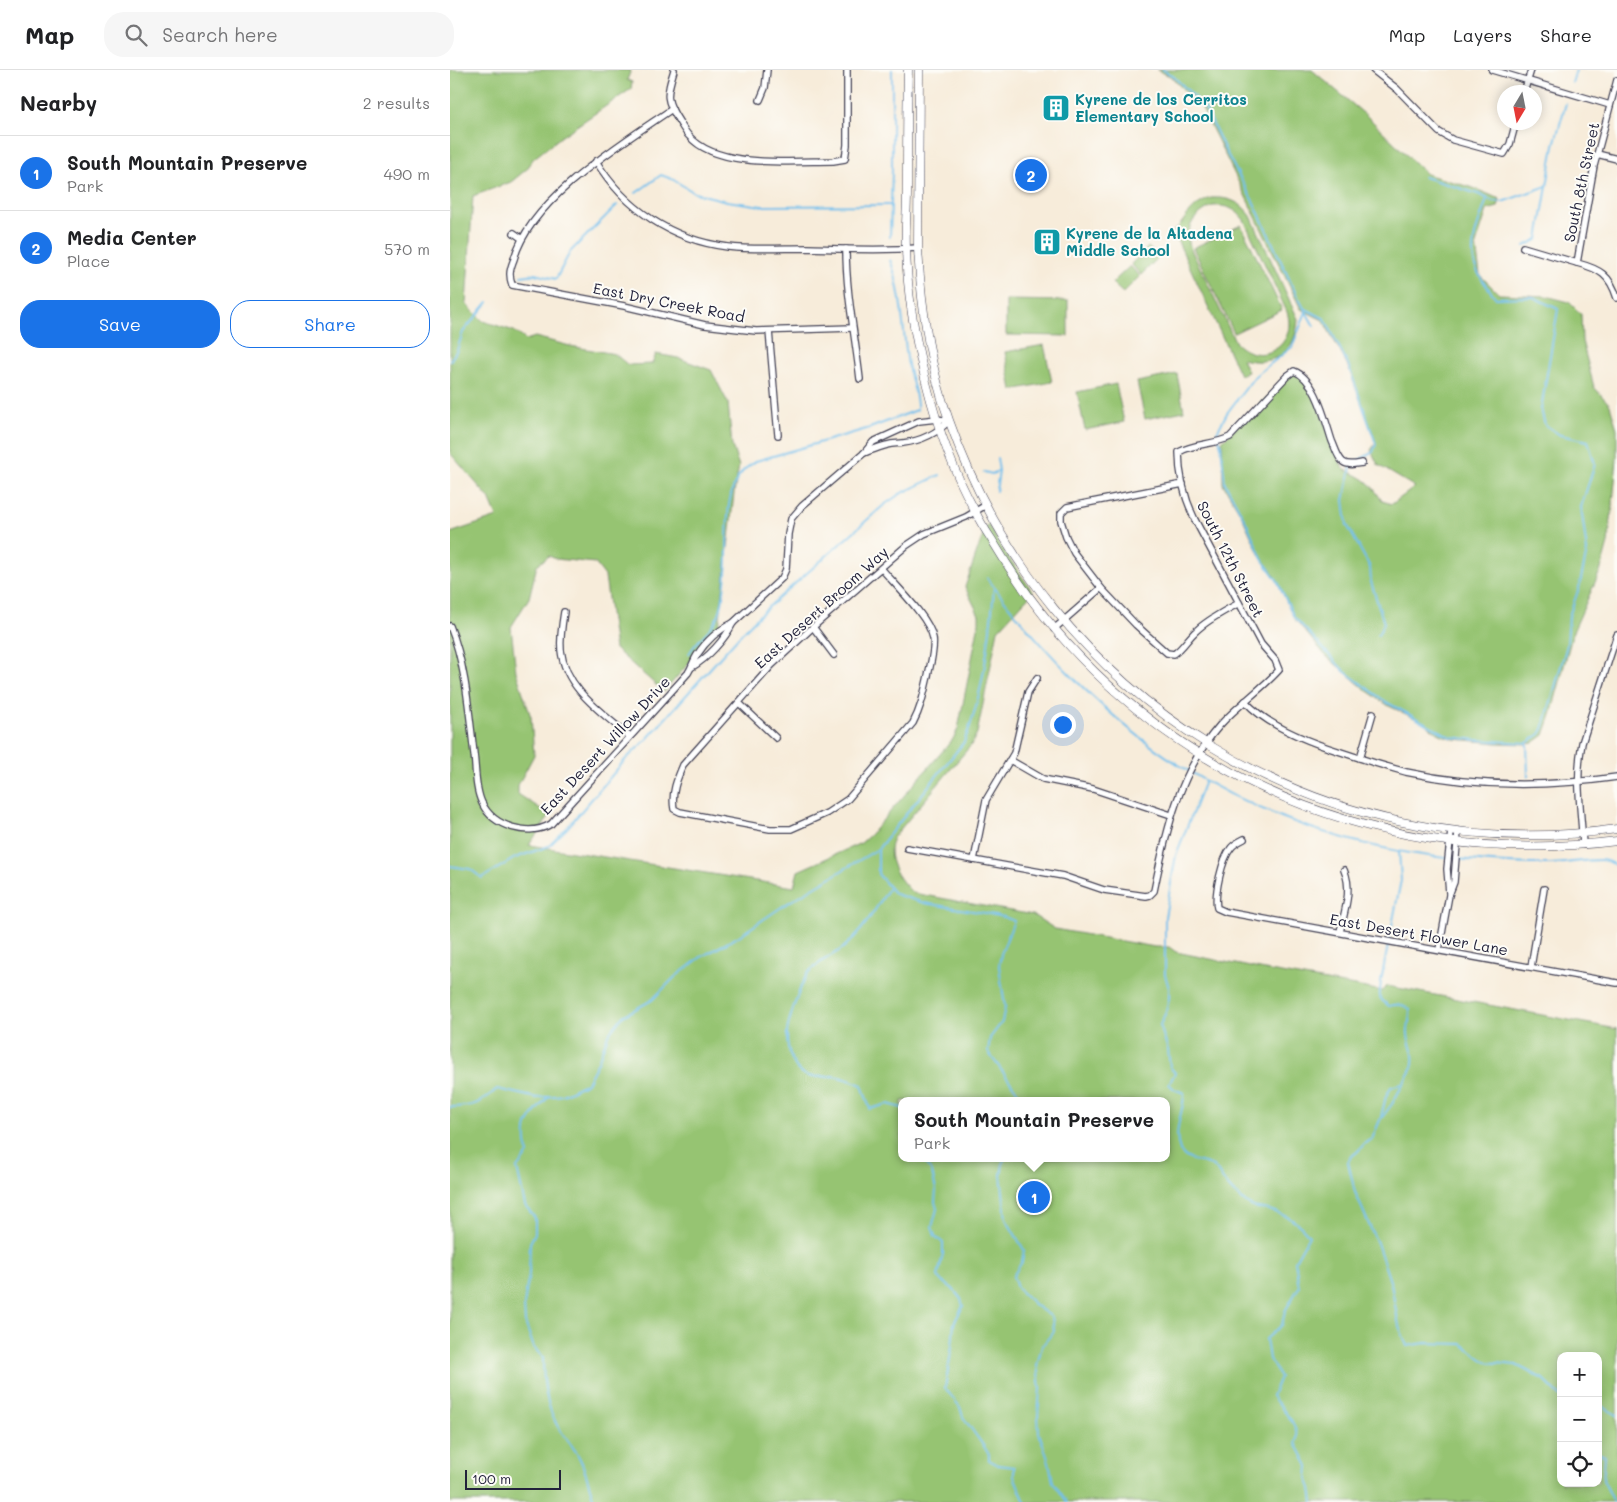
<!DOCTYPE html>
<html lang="en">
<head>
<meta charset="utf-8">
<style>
  body { margin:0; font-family:Mali,sans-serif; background:#f6f6f6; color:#202124 }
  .controls { position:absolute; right:15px; bottom:15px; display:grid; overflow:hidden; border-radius:10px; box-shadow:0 2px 12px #0003 }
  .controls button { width:45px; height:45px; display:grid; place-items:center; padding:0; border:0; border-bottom:1px solid #e0e0e0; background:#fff; color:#202124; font:25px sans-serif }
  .compass { position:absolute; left:1047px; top:15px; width:45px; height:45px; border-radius:50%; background:#fff; box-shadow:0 2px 12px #0003; rotate:190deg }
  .scale { position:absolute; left:15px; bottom:12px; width:96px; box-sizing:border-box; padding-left:5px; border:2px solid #22223b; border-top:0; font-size:14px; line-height:18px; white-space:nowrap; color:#22223b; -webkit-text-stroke:4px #fdfcf7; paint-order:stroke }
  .you { position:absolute; left:612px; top:654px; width:18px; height:18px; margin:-12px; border:4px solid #fff; border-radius:50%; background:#1a73e8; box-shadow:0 0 0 8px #1a73e833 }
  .badge { display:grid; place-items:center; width:32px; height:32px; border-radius:50%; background:#1a73e8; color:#fff; font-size:16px; font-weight:700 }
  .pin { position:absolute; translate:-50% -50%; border:2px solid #fff; box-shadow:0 1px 5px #0006 }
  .popup { position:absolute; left:448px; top:1027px; width:272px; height:65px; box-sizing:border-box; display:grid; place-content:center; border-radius:10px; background:#fff; filter:drop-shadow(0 1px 4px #0005); font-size:16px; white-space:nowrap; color:#757577 }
  .popup b { font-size:19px; color:#202124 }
  .popup::after { content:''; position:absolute; left:50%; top:100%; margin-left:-10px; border:10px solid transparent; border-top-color:#fff }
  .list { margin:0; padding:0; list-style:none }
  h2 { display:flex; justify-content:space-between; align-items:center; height:65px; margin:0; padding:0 20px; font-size:21px }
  h2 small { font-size:16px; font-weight:400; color:#757577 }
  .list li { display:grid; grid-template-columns:32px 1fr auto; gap:15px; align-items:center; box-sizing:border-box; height:75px; padding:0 20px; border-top:1px solid #e0e0e0 }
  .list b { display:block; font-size:19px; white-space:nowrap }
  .list p { margin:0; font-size:16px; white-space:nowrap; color:#757577 }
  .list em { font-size:16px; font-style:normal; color:#757577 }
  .actions { display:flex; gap:10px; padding:15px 20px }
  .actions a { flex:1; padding:11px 0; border:1px solid #1a73e8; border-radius:20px; text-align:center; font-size:18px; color:#1a73e8 }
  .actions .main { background:#1a73e8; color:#fff }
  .icon { flex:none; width:28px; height:28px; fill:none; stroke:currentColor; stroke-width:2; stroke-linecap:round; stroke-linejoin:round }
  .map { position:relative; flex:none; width:1167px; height:1432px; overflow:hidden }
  header { display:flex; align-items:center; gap:30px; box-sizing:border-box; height:70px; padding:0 25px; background:#fff; border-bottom:1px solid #e0e0e0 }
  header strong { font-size:24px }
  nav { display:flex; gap:28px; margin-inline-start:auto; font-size:18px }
  .search { width:350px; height:45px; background:#f6f6f6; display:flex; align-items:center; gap:12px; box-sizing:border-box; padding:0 18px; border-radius:20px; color:#757577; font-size:19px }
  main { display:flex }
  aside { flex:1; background:#fff }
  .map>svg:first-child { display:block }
  .green { fill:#96c472; stroke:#5c7356; fill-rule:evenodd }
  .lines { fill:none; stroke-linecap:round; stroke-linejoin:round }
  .stream { stroke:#73c0ed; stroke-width:2 }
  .minor-casing { stroke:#424053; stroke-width:8 }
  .tertiary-casing { stroke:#424053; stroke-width:9 }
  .minor { stroke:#fff; stroke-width:5.5 }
  .tertiary { stroke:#fff; stroke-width:8 }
  .labels { text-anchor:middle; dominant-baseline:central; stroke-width:4; stroke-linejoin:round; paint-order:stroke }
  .culture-label { font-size:15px; font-weight:bold; fill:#0d838f; stroke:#fdfcf7; text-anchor:start }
  .street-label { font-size:15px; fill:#22223b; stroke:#fdfcf7 }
</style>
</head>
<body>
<header>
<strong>Map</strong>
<div class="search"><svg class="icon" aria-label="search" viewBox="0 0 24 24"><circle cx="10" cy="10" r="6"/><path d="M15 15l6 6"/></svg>Search here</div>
<nav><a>Map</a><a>Layers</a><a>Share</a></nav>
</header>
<main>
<aside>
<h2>Nearby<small>2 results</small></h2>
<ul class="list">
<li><span class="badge">1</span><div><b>South Mountain Preserve</b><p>Park</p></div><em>490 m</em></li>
<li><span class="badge">2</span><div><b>Media Center</b><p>Place</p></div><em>570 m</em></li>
</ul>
<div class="actions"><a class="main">Save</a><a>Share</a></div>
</aside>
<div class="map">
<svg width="1167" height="1432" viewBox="0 0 1167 1432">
  <rect width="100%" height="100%" fill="#fdfcf7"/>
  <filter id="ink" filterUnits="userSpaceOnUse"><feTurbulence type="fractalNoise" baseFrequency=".02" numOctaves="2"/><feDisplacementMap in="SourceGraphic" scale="10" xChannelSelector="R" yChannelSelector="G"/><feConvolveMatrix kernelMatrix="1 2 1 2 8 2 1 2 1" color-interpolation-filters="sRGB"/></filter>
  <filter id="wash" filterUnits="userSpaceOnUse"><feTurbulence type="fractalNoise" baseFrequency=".0096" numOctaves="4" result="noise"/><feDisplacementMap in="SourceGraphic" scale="20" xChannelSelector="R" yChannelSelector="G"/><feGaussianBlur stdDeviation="1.12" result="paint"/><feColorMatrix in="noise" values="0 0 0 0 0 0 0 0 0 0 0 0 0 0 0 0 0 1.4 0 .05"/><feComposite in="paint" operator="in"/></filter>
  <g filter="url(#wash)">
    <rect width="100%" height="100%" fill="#f7ecda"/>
    <g class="green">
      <path d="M 0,0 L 181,0 L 177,10 L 182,12 L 181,19 L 112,66 L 83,89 L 77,99 L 61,112 L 23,126 L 16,234 L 33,251 L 64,261 L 76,270 L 85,267 L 120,276 L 165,284 L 178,295 L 202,294 L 206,284 L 228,288 L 261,300 L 278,333 L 282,376 L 289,396 L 284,423 L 269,558 L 214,622 L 165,579 L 155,506 L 145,493 L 106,489 L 99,486 L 87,495 L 79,528 L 61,557 L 66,602 L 81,647 L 84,685 L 68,715 L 68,724 L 100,745 L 79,775 L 344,817 L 348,801 L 411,773 L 420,765 L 503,669 L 508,659 L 529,553 L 529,545 L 515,517 L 530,473 L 538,454 L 552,478 L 583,522 L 548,560 L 530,649 L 527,663 L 521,675 L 443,768 C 434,788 448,809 463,823 L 583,845 L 605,859 L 705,877 L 719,877 L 726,882 L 820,901 L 933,921 L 937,916 L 1167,959 L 1167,1432 L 0,1432 L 0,463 L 47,447 L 39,428 L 0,383 ZM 452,1031 L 716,1031 L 716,1088 L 452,1088 ZM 1111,1286 L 1148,1286 L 1148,1413 L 1111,1413 Z"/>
      <path d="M 707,0 L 862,0 L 918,47 L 976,104 L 1023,118 L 1050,129 L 1048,137 L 1037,140 L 1026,174 L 1030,205 L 1049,224 L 1096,226 L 1119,232 L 1131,244 L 1132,271 L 1144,317 L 1160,335 L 1167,359 L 1167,388 L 1163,433 L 1158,473 L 1151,499 L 1123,562 L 1101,645 L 1094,665 L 1083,673 L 1076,674 L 1047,673 L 1004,669 L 989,664 L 973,652 L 939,636 L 916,620 L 876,586 L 844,548 L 825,506 L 810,486 L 791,444 L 773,414 L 772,371 L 844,301 L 859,312 L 893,399 C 914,408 920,411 932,431 L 942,434 L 965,417 L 928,395 L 921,380 L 926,373 L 897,294 L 873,250 L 851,239 L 752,38 L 720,6 Z"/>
      <path d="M 761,128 C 779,127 791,132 801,146 L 848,249 C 846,283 824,297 792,289 L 798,302 L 790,305 L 723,161 C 731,156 734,148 740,142 C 746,135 753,131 761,128 ZM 763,136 C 777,135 786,139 794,150 L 837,242 C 848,275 811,298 786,273 L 741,179 C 733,159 744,144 763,136 Z"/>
      <polygon points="791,155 832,240 784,263 743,178"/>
      <polygon points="698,177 709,187 691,205 681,194"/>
      <polygon points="680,196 690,206 673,223 662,213"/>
      <polygon points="556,230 618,231 618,266 556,265"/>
      <polygon points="594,275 602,312 562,320 555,282"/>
      <polygon points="727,304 734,341 695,349 687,312"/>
      <polygon points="666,314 674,352 635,360 627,322"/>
    </g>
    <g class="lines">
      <g class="stream">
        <polyline points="713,0 723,6 754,36 758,44 776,82 805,135 846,224 864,256"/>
        <polyline points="1122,13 1126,0"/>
        <polyline points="974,107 1028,124 1043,131 1052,132 1097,116"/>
        <polyline points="186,123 211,105 222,109 245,123 277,131 312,136 441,135"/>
        <path d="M 1037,129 C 1030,150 1017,176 1026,198 C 1030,209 1039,219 1046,228 L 1083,227 L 1108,239 L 1091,339 L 1095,355 L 1110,365 L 1138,371 L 1145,394 L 1131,437 L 1137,481 L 1129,518 L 1119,546 L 1117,575 L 1093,659 L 1090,664 L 1077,673"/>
        <polyline points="440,167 442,101 442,0"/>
        <polyline points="1075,176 1088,169 1104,75 1116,33"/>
        <polyline points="71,206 85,204 106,209 120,182 167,135"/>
        <polyline points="854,238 875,249 885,269 898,294 926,374 923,382 905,392"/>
        <polyline points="856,242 842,277 805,306 777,343 767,362 771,376 775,413 797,454 812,489 827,510 844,547 894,601 936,632 1001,667 1027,670 1077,673 1078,707"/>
        <polyline points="0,291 7,280 13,262 38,232"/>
        <polyline points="901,397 894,430 897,455 920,497 921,512 934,553 928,565"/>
        <polyline points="534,402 542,404 548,401"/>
        <polyline points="546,421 549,401 547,388"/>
        <path d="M 537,508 C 588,576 657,649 729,695 C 814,749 917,783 1018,790 C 1045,793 1073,794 1101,794 C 1117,793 1135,790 1150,790 C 1157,790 1162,793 1167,797"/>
        <path d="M 239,584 C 248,567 267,557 271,538 C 274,524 277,499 277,484 C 278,460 274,419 294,400 C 297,397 302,394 306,391 L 420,358 L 467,340 C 468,325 461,311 458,295 C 453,263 452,219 440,190"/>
        <path d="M 755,711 L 726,785 L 715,847 L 715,905 L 719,918 L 719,928 L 716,942 L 710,955 L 718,980 L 720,997 L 725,1003 L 719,1014 L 724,1019 L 734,1023 C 734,1042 722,1061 730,1080 C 736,1093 752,1090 763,1096 C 767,1099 769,1104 772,1108 C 779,1119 789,1128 799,1135 C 805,1139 812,1138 818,1140 C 835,1144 849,1152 859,1166 L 845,1191 L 849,1217 L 835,1241 L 832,1255 L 816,1269 L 819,1289 L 830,1307 L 822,1326 C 831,1339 852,1356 846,1373 L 858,1396 L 857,1408 L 861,1418 L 863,1432"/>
        <polyline points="428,779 428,804 445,824 474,833 535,843 554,847 564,851 551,884 549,896 555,937 552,952 540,968 538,982 567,1021 572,1031"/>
        <path d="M 949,781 L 951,810 L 931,911 C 930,927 926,926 939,936 C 947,934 953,934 960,939 C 960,947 959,951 958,959 C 956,974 967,980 962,998 L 942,1034 L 930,1050 L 922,1069 C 910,1074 912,1081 901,1086 L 898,1092 L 905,1122 L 927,1173 L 941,1214 L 949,1256 L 957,1276 L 975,1273 L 1012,1274 L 1036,1292 L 1066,1295 L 1093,1309 L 1111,1327"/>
        <polyline points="0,796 20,799 32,808 65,788 99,776 117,758 175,690 197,669 291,564 314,541 434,435 450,424 490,405"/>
        <path d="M 439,818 C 425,840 413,861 393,878 C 382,886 368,892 359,902 C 352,910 336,955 337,966 C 337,978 342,997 353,1004 C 361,1009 373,1006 382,1006 C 393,1007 402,1011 412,1015 L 420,1039 L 438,1034 L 452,1038"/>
        <path d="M 99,1026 C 79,1049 71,1052 78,1084 L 67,1098 L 75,1135 L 85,1148 L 85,1163 L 80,1173 L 79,1203 L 74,1235 L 75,1252 L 84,1278 L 93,1287 C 93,1313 96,1338 110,1360 C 117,1370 125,1378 130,1389 C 137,1403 139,1418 145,1432"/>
        <path d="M 0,1037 C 23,1037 30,1034 47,1019 L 87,1028 L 113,1025 L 137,1013 L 148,992 L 158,965 L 173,946 L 202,930 L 225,907 L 251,887 L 286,868 L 336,834 L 428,779 L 514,672 C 533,626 540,568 544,518"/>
        <polyline points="931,1047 936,1026 941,1017 951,1014"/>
        <polyline points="471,1088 482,1102 486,1120 485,1132 487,1139 482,1157 485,1166 493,1173 493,1184 488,1206 491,1211 502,1218 511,1229 513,1236 504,1253 502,1276 495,1318 510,1337 513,1347 535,1378 539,1385 539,1390 548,1395 564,1397 564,1406 575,1432"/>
        <polyline points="554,1088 551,1105 556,1149 574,1180 572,1192 563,1206 567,1218 586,1236 602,1247 604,1261 592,1276 587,1295 590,1318 588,1346 589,1363 599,1392 603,1412 617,1432"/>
        <polyline points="1148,1334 1167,1345"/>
        <polyline points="1148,1383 1155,1386 1153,1410 1164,1432"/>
      </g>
    </g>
  </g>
  <g filter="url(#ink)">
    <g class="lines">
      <defs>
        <g id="minor">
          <path d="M 224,0 C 216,26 215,30 230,53 C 233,58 236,63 239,66 C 267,99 344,91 383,91 L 395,89 L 397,75 L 397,0"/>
          <polyline points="923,0 947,19 989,62 1003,70 1054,84 1060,74 1066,52"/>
          <polyline points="1042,0 1160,35"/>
          <path d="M 1167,10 L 1144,96 L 1127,193 C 1150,199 1160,205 1167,228"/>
          <polyline points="1074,22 1081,0"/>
          <polyline points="310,30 315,18 317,0"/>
          <path d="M 222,39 C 171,74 81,128 64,189 C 62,194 60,199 60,204 C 60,207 61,212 62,215 L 174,236 L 255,255 L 280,258 L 306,261 L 402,258"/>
          <polyline points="1147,84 1167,89"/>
          <path d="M 146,91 C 175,139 222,170 278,177 C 304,180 332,178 358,178 C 394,179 431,181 468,178"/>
          <polyline points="64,163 71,168"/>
          <polyline points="1073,177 1127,193"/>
          <path d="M 396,179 C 396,223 405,265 410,309"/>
          <polyline points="319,261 328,365"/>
          <path d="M 414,383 C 422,380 429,377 437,375 C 443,373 448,374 453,373 C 470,371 487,363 499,351"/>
          <path d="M 733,414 L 617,437 L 611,443 L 611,451 L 616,467 L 624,483 L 651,518 L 686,555 L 717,583 L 724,584 C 733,578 738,568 746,561 C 758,549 775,541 789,533"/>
          <path d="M 431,498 C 445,515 479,547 483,568 C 485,580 480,595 478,606 C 474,623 471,638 463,653 L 398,729 L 377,743 L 341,759 L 320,759 L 230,742 L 224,739 C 221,723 227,709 233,695 L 322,595 L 363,557 L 456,476 L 474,464 L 516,447 L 536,435"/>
          <path d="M 114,542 C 112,554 110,568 111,580 C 115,619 153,643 179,666"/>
          <path d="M 0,556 C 16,596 19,642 24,684 C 26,699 25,719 32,733 C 43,757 79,767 101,754 L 238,603 C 242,597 243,591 247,585 C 256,571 268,560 283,553"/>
          <polyline points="363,557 384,585"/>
          <polyline points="604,559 651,518"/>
          <path d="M 242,597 C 258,588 275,569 283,553 L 332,508 L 336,499 L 338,464 L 341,449 L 352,436 L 414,383 L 423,372 L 469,351 L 487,349 L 499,351"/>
          <path d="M 795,631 C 817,656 859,672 891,682 C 912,689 934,696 956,702 C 1024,717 1098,717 1167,707"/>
          <polyline points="289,633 326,668"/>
          <polyline points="910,688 923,643"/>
          <polyline points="560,690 593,709 643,719 721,745"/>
          <path d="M 794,769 C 790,771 784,774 781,778 C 772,789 764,824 767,838 L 776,842 L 1167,913"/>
          <path d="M 1133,775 C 1131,740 1125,707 1132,673 L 1167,565"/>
          <path d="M 457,778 L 613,806 L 654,820 L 696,826 L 700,825 L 704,821 C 716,761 729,702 770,655 C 788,635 811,620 829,600 L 825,590 L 811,574 L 745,450 C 735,429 729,405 729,382 C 745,373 764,375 780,367 L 837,306 L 844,301 C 866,309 875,350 882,371 C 885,377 887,387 893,392 C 898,396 906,394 912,393"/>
          <polyline points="524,790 536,730 564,683 578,622 587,608"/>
          <polyline points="999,823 997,799 1001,761"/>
          <path d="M 890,862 C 894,842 903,820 894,800"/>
          <polyline points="989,880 999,825 1004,812 1008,762"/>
          <polyline points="1081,897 1094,819"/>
        </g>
        <g id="tertiary">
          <path d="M 458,0 C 457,41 457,82 457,123 C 457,141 455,160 456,178 C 457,222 465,269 476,312 C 487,356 504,403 526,443 C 530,452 536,461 542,470 C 672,692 913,803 1167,771"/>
          <path d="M 469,0 L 468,178 C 471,236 479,295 499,350 C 597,630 873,801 1167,759"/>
        </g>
      </defs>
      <use href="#minor" class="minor-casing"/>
      <use href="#tertiary" class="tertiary-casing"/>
      <use href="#minor" class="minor"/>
      <use href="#tertiary" class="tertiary"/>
    </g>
  </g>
  <defs>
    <symbol id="building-square" viewBox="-11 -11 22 22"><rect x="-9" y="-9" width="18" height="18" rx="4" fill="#0f9aa8" stroke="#fdfcf7"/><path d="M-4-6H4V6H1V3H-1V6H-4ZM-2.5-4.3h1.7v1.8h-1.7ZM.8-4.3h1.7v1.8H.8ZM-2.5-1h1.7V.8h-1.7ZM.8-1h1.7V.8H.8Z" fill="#fff"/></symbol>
  </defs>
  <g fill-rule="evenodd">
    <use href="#building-square" x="590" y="22" width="32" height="32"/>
    <use href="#building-square" x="581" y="156" width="32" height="32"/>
  </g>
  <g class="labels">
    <g class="culture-label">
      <text x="625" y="29">Kyrene de los Cerritos<tspan x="625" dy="17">Elementary School</tspan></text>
      <text x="616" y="163">Kyrene de la Altadena<tspan x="616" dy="17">Middle School</tspan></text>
    </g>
    <g class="street-label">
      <text transform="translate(1131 112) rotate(-78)">South 8th Street</text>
      <text transform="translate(219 232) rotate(11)">East Dry Creek Road</text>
      <text transform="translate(781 489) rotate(63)">South 12th Street</text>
      <text transform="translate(371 537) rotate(-42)">East Desert Broom Way</text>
      <text transform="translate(155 675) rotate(-47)">East Desert Willow Drive</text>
      <text transform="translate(969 864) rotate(10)">East Desert Flower Lane</text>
    </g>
  </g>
</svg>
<div class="controls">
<button>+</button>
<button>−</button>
<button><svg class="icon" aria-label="locate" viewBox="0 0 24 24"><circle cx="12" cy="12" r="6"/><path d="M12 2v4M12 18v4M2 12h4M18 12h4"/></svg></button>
</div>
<svg class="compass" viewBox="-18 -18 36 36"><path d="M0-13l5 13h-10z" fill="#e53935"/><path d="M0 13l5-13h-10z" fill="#757577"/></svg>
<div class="scale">100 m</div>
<div class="you"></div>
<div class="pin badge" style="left:584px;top:1127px">1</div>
<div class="popup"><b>South Mountain Preserve</b>Park</div>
<div class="pin badge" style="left:581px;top:105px">2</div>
</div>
</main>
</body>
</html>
